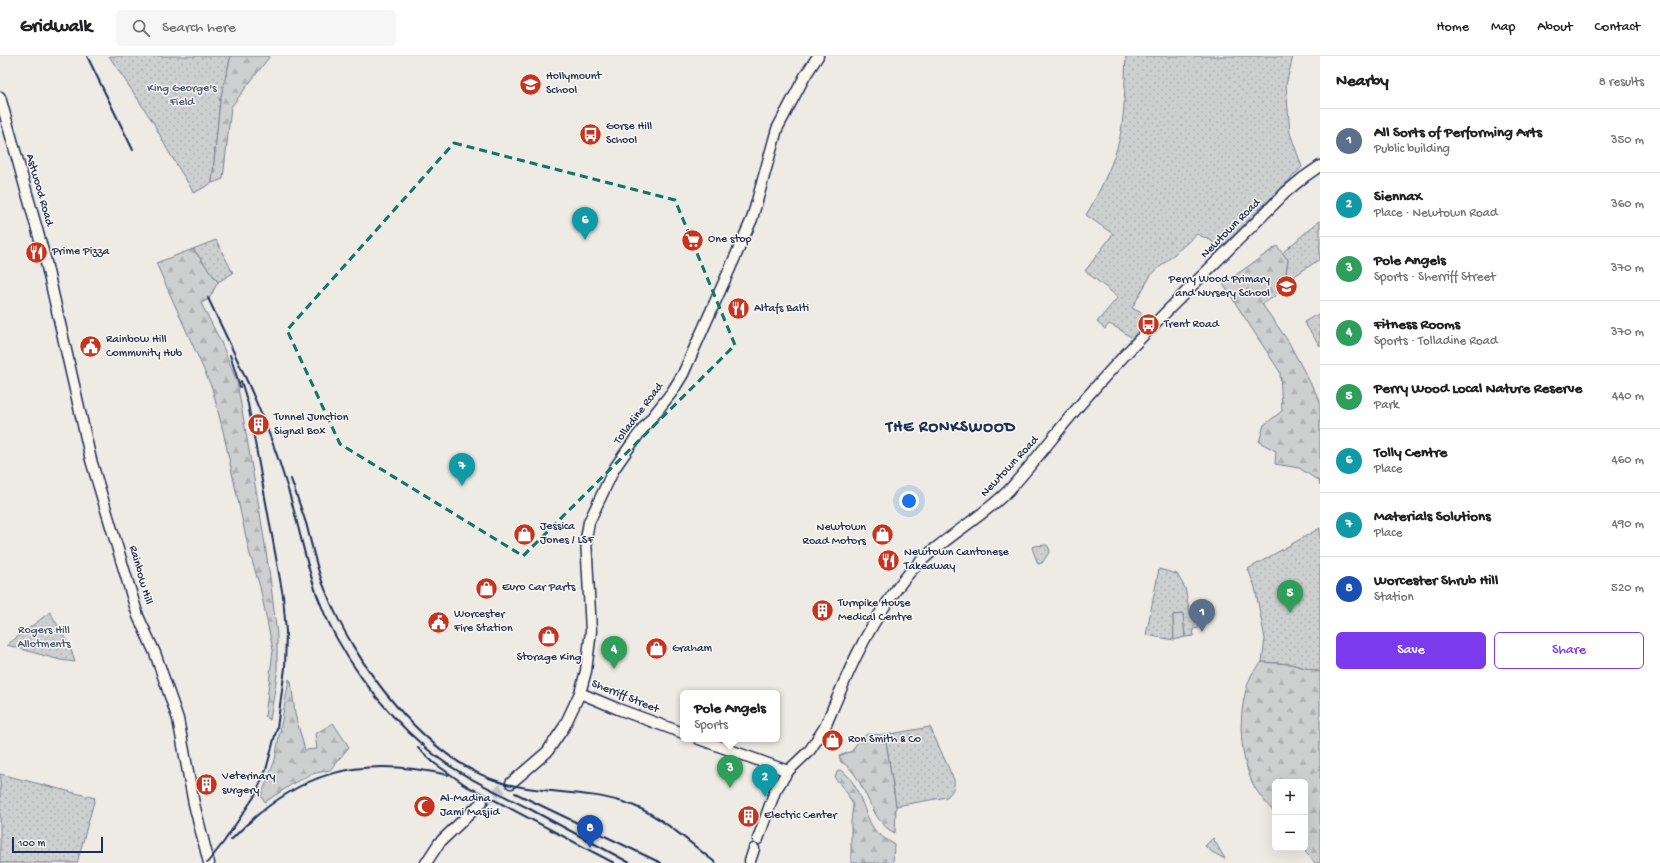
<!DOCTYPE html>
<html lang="en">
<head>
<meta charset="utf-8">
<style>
  body { margin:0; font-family:"Gochi Hand",sans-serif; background:#f6f6f6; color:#202124 }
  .controls { position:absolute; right:12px; bottom:12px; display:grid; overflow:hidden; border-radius:6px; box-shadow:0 4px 16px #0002 }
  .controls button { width:36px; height:36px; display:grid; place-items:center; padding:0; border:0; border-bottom:1px solid #e0e0e0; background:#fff; color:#202124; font:20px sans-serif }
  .scale { position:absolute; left:12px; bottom:10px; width:91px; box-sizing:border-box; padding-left:4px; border:2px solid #1b2f5e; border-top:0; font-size:11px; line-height:14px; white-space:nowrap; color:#1b2f5e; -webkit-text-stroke:3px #fbf7ec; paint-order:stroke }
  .you { position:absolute; left:909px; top:445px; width:14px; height:14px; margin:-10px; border:3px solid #fff; border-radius:50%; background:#1a73e8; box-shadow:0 0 0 6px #1a73e833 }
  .badge { display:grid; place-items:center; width:26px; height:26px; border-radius:50%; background:#7c3aed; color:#fff; font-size:13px; font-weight:700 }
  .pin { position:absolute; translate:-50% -33px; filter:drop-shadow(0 1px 2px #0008) }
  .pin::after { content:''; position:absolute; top:21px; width:14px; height:12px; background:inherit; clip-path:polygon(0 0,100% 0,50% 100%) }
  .popup { position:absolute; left:680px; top:634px; width:100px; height:52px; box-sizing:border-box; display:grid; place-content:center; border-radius:6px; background:#fff; filter:drop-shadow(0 1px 3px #0005); font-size:13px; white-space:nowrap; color:#757577 }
  .popup b { font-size:15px; color:#202124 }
  .popup::after { content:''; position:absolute; left:50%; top:100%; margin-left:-8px; border:8px solid transparent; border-top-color:#fff }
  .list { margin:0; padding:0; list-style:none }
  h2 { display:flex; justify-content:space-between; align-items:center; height:52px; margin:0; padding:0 16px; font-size:17px }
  h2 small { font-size:13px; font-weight:400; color:#757577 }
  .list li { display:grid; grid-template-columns:26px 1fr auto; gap:12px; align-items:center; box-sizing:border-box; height:64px; padding:0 16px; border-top:1px solid #e0e0e0 }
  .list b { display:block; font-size:15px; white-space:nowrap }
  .list p { margin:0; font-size:13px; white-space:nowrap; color:#757577 }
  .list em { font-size:13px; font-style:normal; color:#757577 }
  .actions { display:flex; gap:8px; padding:12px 16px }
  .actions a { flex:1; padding:9px 0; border:1px solid #7c3aed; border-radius:6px; text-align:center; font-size:14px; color:#7c3aed }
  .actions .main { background:#7c3aed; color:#fff }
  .icon { flex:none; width:22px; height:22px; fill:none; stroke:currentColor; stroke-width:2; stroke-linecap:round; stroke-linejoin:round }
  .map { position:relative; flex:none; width:1320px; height:807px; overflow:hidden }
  header { display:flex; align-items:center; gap:24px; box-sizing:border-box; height:56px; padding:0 20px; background:#fff; border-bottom:1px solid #e0e0e0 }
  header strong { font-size:19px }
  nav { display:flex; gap:22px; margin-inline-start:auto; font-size:14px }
  .search { width:280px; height:36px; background:#f6f6f6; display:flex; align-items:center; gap:10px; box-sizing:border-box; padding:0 14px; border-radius:6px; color:#757577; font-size:15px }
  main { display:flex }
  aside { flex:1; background:#fff }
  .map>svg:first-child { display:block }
  .green { fill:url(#green-dots); stroke:#747f96 }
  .forest { fill:url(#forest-firs); stroke:#747f96 }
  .pitch { fill:#cecfcf; stroke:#747f96 }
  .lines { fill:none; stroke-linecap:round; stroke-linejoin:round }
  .secondary-tunnel { stroke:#c4c5c9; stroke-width:10; stroke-dasharray:10 5; stroke-linecap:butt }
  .secondary-casing { stroke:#1b2f5e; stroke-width:13 }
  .secondary { stroke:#fbf7ec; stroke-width:10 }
  .rail { stroke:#1b2f5e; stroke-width:2 }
  .marked { fill:none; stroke:#0f766e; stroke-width:3; stroke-dasharray:8 5; stroke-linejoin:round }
  .labels { text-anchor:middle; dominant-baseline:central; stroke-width:3; stroke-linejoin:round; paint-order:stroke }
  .poi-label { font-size:12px; fill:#1b2f5e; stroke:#fbf7ec; text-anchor:start }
  .park-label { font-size:12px; fill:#48577a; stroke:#fbf7ec }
  .street-label { font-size:12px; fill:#1b2f5e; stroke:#fbf7ec }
  .district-label { font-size:16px; font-weight:bold; letter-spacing:1px; fill:#1b2f5e; stroke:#fbf7ec }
</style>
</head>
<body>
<header>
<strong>Gridwalk</strong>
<div class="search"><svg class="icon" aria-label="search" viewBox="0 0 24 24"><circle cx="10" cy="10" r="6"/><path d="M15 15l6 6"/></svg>Search here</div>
<nav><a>Home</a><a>Map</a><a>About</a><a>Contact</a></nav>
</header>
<main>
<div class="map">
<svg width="1320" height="807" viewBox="0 0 1320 807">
  <defs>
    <pattern id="green-dots" width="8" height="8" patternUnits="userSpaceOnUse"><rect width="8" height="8" fill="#cecfcf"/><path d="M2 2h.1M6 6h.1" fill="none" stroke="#b0b2b4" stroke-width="1.8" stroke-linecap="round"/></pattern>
    <pattern id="forest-firs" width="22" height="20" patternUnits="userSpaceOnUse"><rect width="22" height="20" fill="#cecfcf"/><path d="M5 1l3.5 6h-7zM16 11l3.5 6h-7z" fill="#b0b2b4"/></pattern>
  </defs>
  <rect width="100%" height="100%" fill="#eeebe4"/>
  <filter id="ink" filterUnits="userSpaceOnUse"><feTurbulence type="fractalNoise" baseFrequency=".025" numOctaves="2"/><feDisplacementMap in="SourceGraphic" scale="8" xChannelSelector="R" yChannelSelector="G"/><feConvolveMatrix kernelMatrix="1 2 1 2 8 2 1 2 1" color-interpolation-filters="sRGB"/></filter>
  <g filter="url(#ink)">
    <g class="green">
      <polygon points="109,0 231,0 220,44 212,127 194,137 167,93 153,66"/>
      <path d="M 1126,0 L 1293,0 L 1286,29 L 1290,77 L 1302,111 L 1217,198 L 1212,185 L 1197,178 L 1151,219 L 1132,252 L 1153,263 L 1134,283 L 1119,273 L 1109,268 L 1105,273 L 1097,266 L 1118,241 L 1085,215 L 1113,178 L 1086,159 C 1097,141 1111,112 1117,92 C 1126,64 1124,29 1126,0 Z"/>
      <polygon points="1319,165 1320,165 1320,203 1287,225 1285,223 1288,204 1282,197"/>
      <polygon points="216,184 233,217 218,226 193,193"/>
      <polygon points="1320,257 1320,290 1304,266"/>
      <polygon points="1320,472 1320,616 1290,608 1262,606 1265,583 1255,531 1248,513"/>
      <polygon points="1046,489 1048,490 1050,495 1042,507 1038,508 1032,492 1034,490"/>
      <polygon points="1159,513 1177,518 1185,532 1190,557 1198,557 1199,572 1193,573 1194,580 1185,581 1183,558 1173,559 1174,584 1146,579"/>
      <polygon points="50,556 70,591 75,606 60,604 7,589"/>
      <path d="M 930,671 L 954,724 C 955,732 952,736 947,741 L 896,750 L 885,679 Z"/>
      <polygon points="0,718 95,742 77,807 0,807"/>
      <polygon points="1213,782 1225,803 1212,796 1205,790"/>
    </g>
    <g class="forest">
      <polygon points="231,0 270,0 231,51 223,123 212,127 220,44"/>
      <polygon points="1277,190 1288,204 1285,223 1274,241 1262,248 1288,285 1320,345 1320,429 1319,425 1299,412 1275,408 1276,395 1259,386 1264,369 1282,355 1280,316 1223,228"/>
      <polygon points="193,193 218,226 209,243 201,247 221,286 237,326 260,457 270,521 277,580 277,619 270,664 265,660 273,594 260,531 249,495 223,375 212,332 156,207"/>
      <path d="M 1262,606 L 1290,608 L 1320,616 L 1320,807 L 1315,807 L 1302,792 L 1305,792 L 1305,726 L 1275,726 L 1275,758 C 1268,748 1258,739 1253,728 C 1238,697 1237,649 1252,618 C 1254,614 1259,610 1262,606 Z"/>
      <polygon points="289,623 291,625 295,658 305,694 317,693 315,678 333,667 349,691 330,714 312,718 294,727 265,746 261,740 275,704"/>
      <path d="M 867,678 L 885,679 L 896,750 L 895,777 C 868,766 866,718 841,706 L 839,700 L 852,695 L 858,685 Z"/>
      <path d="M 840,714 C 858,722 863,757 874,773 C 878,779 887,784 894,788 L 893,807 L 851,807 L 851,765 L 853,749 L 847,737 L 835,722 L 837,716 Z"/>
    </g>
    <polygon class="pitch" points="1183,558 1185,581 1174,584 1173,559"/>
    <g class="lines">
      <polyline class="secondary-tunnel" points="482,746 511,727"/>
      <defs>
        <g id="secondary">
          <polyline points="0,41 45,202 91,404 138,560 155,597 178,663 194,748 209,807"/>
          <polyline points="580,637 618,653 683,677"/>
          <polyline points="699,683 788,715"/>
          <polyline points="511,727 547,696 564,671 580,637 586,615 591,575 586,483 589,466 614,413 635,383 672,336 683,318 752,163 777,73 805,20 818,0"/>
          <path d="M 758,783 L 775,735 L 788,715 L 810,694 L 825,671 C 844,626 862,581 891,541 C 898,531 905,521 913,513 C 942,482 981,463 1010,433 C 1039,401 1064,366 1093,334 C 1154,265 1221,202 1286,136 L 1304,121 L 1320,110"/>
          <polyline points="750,805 754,793"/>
          <polyline points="426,807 439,787 482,746"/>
        </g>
      </defs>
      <use href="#secondary" class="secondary-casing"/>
      <use href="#secondary" class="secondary"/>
      <g class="rail">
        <polyline points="87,0 133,94"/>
        <path d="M 208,242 C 237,303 267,363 286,427 C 298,464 304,502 317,539 C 337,595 380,653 426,692 C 456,718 493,734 528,752 C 562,770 596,789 630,807"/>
        <polyline points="230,299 240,331"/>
        <path d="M 291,423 C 296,438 301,452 306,467 C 312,489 316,512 325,533 C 353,606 425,704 503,727 C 542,738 584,734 623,746 C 658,756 687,785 716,807"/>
        <polyline points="418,692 434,707 467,730"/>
        <polyline points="462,728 483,738 614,807"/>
        <polyline points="515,737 661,807"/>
        <path d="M 231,784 C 296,716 357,698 448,719"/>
        <polyline points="207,807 223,787 254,741 266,714 277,672 285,612 286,576 283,540 248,348 241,325"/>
      </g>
    </g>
  </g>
  <path class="marked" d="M 454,87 L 675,144 L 735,289 L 523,500 L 340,388 L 287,274 Z"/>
  <defs>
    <symbol id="school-disc" viewBox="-11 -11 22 22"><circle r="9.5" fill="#c8321e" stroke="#fbf7ec"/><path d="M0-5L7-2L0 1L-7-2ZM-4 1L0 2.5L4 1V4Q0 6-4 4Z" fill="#fff"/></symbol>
    <symbol id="bus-disc" viewBox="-11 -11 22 22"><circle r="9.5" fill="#c8321e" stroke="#fbf7ec"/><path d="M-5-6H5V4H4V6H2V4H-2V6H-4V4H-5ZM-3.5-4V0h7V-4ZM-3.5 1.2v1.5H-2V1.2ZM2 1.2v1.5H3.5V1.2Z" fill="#fff"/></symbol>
    <symbol id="supermarket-disc" viewBox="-11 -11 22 22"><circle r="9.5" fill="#c8321e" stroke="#fbf7ec"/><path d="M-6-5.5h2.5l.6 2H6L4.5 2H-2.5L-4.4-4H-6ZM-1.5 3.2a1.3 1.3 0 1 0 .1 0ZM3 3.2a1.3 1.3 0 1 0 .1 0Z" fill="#fff"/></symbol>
    <symbol id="restaurant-disc" viewBox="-11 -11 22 22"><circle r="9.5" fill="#c8321e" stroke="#fbf7ec"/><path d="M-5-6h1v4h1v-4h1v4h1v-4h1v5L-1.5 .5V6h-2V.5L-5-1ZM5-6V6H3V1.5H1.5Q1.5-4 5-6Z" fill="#fff"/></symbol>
    <symbol id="civic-disc" viewBox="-11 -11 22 22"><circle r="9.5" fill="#c8321e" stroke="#fbf7ec"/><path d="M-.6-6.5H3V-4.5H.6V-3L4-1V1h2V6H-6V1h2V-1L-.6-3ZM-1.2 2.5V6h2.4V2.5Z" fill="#fff"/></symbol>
    <symbol id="building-disc" viewBox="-11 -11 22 22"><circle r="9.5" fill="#c8321e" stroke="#fbf7ec"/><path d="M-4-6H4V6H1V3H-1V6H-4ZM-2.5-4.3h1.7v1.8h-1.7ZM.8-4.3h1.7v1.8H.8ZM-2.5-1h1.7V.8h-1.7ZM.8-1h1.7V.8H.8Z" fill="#fff"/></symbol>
    <symbol id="shop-disc" viewBox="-11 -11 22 22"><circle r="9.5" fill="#c8321e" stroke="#fbf7ec"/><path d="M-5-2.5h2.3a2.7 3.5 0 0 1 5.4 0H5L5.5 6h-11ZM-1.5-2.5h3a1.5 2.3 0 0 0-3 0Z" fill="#fff"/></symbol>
    <symbol id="mosque-disc" viewBox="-11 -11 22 22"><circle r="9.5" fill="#c8321e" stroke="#fbf7ec"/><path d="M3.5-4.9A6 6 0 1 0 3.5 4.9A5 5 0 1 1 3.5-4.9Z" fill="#fff"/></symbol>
  </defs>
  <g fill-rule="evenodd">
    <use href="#school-disc" x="518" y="16" width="25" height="25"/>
    <use href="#bus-disc" x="578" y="66" width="25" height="25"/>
    <use href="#supermarket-disc" x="680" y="172" width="25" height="25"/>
    <use href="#restaurant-disc" x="24" y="184" width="25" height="25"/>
    <use href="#school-disc" x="1274" y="218" width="25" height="25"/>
    <use href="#restaurant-disc" x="726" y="240" width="25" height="25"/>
    <use href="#bus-disc" x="1136" y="256" width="25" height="25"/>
    <use href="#civic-disc" x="78" y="278" width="25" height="25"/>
    <use href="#building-disc" x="246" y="356" width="25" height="25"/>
    <use href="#shop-disc" x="512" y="466" width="25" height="25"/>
    <use href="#shop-disc" x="870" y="466" width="25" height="25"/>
    <use href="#restaurant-disc" x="876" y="492" width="25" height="25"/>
    <use href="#shop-disc" x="474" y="520" width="25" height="25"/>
    <use href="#building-disc" x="810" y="542" width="25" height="25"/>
    <use href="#civic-disc" x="426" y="554" width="25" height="25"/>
    <use href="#shop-disc" x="536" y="568" width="25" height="25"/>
    <use href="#shop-disc" x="644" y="580" width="25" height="25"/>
    <use href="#shop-disc" x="820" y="672" width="25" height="25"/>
    <use href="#building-disc" x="194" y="716" width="25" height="25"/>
    <use href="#mosque-disc" x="412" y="738" width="25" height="25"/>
    <use href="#building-disc" x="736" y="748" width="25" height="25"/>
  </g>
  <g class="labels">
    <g class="poi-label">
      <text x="546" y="21">Hollymount<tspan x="546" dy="14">School</tspan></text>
      <text x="606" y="71">Gorse Hill<tspan x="606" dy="14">School</tspan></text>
      <text x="708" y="184">One stop</text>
      <text x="52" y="196">Prime Pizza</text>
      <text x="1270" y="224" text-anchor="end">Perry Wood Primary<tspan x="1270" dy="14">and Nursery School</tspan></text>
      <text x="754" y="253">Altafs Balti</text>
      <text x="1164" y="269">Trent Road</text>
      <text x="106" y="284">Rainbow Hill<tspan x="106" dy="14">Community Hub</tspan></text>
      <text x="274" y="362">Tunnel Junction<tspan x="274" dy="14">Signal Box</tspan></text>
      <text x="540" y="471">Jessica<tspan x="540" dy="14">Jones / LSF</tspan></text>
      <text x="866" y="472" text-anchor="end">Newtown<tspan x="866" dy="14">Road Motors</tspan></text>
      <text x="904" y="497">Newtown Cantonese<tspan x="904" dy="14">Takeaway</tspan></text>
      <text x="502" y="532">Euro Car Parts</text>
      <text x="838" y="548">Turnpike House<tspan x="838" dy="14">Medical Centre</tspan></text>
      <text x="454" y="559">Worcester<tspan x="454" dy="14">Fire Station</tspan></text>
      <text x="672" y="593">Graham</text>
      <text x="549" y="602" text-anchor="middle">Storage King</text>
      <text x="848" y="684">Ron Smith &amp; Co</text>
      <text x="222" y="721">Veterinary<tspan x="222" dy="14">surgery</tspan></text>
      <text x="440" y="743">Al-Madina<tspan x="440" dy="14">Jami Masjid</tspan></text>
      <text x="764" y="760">Electric Center</text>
    </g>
    <g class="park-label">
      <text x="182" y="33">King George's<tspan x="182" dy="14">Field</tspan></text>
      <text x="44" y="575">Rogers Hill<tspan x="44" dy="14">Allotments</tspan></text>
    </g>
    <g class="street-label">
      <text transform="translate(39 134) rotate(74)">Astwood Road</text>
      <text transform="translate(1231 173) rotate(-45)">Newtown Road</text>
      <text transform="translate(639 358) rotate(-53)">Tolladine Road</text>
      <text transform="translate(1010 411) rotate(-47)">Newtown Road</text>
      <text transform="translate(140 519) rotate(74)">Rainbow Hill</text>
      <text transform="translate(625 641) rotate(22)">Sherriff Street</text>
    </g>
    <g class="district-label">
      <text x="951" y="372">THE RONKSWOOD</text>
    </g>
  </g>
</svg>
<div class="controls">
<button>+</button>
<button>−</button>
</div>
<div class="scale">100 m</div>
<div class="you"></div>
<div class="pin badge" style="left:1202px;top:576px;background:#5c6f8a">1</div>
<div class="pin badge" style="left:765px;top:741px;background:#0f9aa8">2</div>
<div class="pin badge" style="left:730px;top:732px;background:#2e9e5b">3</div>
<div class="popup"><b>Pole Angels</b>Sports</div>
<div class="pin badge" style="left:614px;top:613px;background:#2e9e5b">4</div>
<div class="pin badge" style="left:1290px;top:557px;background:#2e9e5b">5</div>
<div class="pin badge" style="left:585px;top:184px;background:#0f9aa8">6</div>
<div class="pin badge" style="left:462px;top:430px;background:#0f9aa8">7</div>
<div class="pin badge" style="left:590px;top:792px;background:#1a4fb4">8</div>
</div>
<aside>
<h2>Nearby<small>8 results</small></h2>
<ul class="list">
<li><span class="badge" style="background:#5c6f8a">1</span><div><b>All Sorts of Performing Arts</b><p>Public building</p></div><em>350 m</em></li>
<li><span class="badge" style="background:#0f9aa8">2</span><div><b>SiennaX</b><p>Place · Newtown Road</p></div><em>360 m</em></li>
<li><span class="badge" style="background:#2e9e5b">3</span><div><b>Pole Angels</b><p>Sports · Sherriff Street</p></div><em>370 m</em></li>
<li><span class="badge" style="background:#2e9e5b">4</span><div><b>Fitness Rooms</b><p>Sports · Tolladine Road</p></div><em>370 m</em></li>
<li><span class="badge" style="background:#2e9e5b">5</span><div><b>Perry Wood Local Nature Reserve</b><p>Park</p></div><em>440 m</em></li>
<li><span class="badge" style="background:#0f9aa8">6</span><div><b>Tolly Centre</b><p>Place</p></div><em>460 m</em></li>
<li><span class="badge" style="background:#0f9aa8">7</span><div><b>Materials Solutions</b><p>Place</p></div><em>490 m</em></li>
<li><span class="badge" style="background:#1a4fb4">8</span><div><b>Worcester Shrub Hill</b><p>Station</p></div><em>520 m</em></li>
</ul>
<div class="actions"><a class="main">Save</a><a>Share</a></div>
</aside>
</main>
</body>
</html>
